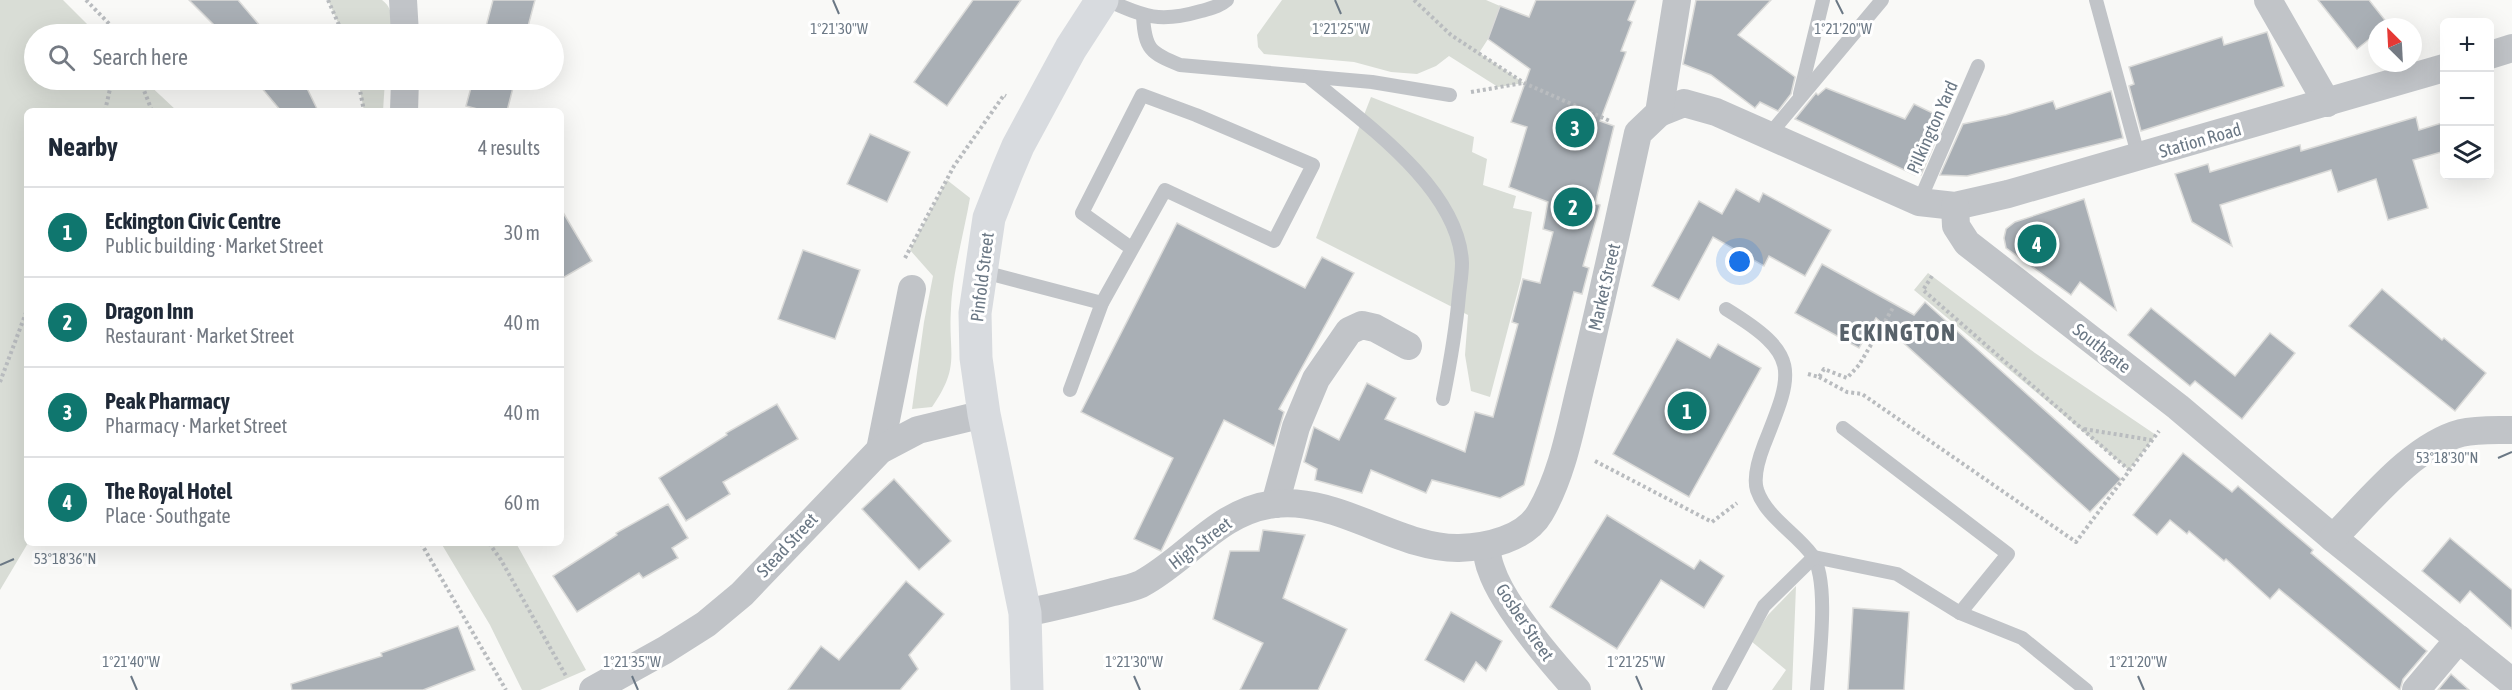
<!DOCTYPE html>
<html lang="en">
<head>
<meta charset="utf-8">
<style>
  body { margin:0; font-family:"Asap Condensed",sans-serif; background:#f2f2f3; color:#1f2937 }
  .controls { position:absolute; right:18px; top:18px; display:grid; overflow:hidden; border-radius:9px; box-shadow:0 6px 24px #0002 }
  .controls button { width:54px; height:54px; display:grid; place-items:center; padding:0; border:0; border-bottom:2px solid #e0e1e3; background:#fff; color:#1f2937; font:30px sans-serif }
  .compass { position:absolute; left:2368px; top:18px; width:54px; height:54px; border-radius:50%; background:#fff; box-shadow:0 6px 24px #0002; rotate:336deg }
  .you { position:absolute; left:1740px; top:262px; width:21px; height:21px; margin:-15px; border:4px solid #fff; border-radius:50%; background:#1a73e8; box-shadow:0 0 0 9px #1a73e833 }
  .badge { display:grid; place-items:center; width:39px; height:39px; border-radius:50%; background:#0f766e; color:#fff; font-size:20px; font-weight:700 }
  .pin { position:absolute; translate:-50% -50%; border:3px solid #fff; box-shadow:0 2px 6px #0006 }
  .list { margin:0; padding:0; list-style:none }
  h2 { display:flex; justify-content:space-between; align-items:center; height:78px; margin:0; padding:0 24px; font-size:26px }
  h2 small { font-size:20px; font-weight:400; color:#747a83 }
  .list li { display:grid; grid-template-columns:39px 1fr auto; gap:18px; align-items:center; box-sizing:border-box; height:90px; padding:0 24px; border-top:2px solid #e0e1e3 }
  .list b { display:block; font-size:22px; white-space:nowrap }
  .list p { margin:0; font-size:20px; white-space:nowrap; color:#747a83 }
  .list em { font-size:20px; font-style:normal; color:#747a83 }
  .icon { flex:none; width:33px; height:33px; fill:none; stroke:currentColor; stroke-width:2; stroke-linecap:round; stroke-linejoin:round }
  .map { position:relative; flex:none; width:2512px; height:690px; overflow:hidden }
  .search { position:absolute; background:#fff; box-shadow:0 6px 24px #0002; left:24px; top:24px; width:540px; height:66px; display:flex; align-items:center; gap:15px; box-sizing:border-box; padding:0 21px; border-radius:33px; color:#747a83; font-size:22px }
  .panel { position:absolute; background:#fff; box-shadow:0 6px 24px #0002; left:24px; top:108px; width:540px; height:438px; border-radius:9px }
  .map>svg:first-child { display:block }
  .green { fill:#d9ddd6 }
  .building { fill:#a9afb5; stroke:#dbdbd9; stroke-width:1.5 }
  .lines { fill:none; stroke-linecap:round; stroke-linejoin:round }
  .path { stroke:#b9bcbf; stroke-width:4; stroke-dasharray:3 3; stroke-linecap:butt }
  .lane { stroke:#c1c4c8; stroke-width:14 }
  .street { stroke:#c1c4c8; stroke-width:28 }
  .secondary { stroke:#d8dbdf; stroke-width:33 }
  .ticks { fill:none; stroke:#6b7885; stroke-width:2 }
  .labels { text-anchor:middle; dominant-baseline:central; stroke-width:6; stroke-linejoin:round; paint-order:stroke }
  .street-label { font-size:18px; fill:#6b7885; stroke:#fff }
  .district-label { font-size:24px; font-weight:bold; letter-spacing:1.5px; fill:#58626a; stroke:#fff }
  .ticks-label { font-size:15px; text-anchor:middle; fill:#6b7885; stroke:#fff; stroke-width:6; stroke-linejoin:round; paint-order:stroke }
</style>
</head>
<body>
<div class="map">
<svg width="2512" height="690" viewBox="0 0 2512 690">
  <rect width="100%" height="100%" fill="#f9f9f7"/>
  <g class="green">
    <polygon points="0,0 63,0 97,34 34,34 34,80 144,80 177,111 27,111 28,543 0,590"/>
    <path d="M 328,0 L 382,0 C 394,9 392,21 390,34 L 343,34 Z"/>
    <polygon points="1282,0 1486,0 1500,6 1488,39 1479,53 1524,83 1498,87 1449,56 1436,66 1417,74 1391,72 1354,62 1264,54 1258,47 1257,35"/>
    <polygon points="358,80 385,80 383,111 364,111"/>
    <polygon points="1371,97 1474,137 1472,152 1487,159 1483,185 1516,196 1513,208 1532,212 1521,279 1490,397 1471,391 1465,355 1468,315 1316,238"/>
    <path d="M 947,180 L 970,198 C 964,233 952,275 951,309 C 948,355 961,365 932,407 L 912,409 L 924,322 L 933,276 L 910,250 Z"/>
    <polygon points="1928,273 2035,353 2156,435 2129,470 1914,290"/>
    <polygon points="441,543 516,543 586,670 540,690 522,690 490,625"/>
    <polygon points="1796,586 1792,690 1772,690 1786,670 1751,641 1768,615"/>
  </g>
  <g class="building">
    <polygon points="189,0 238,0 267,34 223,34"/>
    <polygon points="493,0 535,0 526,34 484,34"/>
    <polygon points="973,0 1021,0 947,106 914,82"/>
    <polygon points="1536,0 1636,0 1628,20 1632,22 1621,51 1626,52 1600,121 1614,126 1595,204 1600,205 1583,266 1589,268 1582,294 1574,292 1524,485 1500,498 1432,480 1426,493 1371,470 1362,493 1315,480 1317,469 1304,462 1314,427 1339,440 1367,383 1396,398 1385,419 1465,452 1475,412 1493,417 1518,324 1512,322 1523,279 1540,283 1553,232 1543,229 1548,202 1509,187 1527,127 1511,122 1530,69 1488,39 1500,6 1529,17"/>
    <polygon points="1696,0 1771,0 1738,35 1795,77 1791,94 1778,111 1760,102 1755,108 1711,75 1683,64"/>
    <polygon points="2318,0 2369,0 2388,24 2384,27 2377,27 2377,33 2357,49"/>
    <polygon points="2267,32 2284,86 2141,131 2129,86 2134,84 2129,67 2222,37 2224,45"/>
    <polygon points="255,80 303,80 318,111 281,111"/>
    <polygon points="473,80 515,80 507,111 485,111 466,106"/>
    <polygon points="1826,88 1905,119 1914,104 1945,119 1921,175 1915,175 1795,119 1816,93 1818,95"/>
    <polygon points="2111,91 2123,138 1967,176 1940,175 1963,124 2006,115 2053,101 2056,109"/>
    <polygon points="2416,117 2419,130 2445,122 2445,151 2413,160 2428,208 2388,220 2376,179 2338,192 2331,170 2220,205 2232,246 2192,222 2175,174 2208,164 2210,172 2300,145 2301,151"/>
    <polygon points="870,134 910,152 887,202 847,184"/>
    <polygon points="1736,189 1759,202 1763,193 1831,230 1805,276 1769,256 1764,266 1713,237 1679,300 1652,286 1699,201 1722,214"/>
    <polygon points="2084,199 2116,310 2080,282 2071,295 2006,248 2004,238 2006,229 2015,222"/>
    <polygon points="561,209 592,261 561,279"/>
    <polygon points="1177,223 1305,288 1322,257 1354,273 1279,409 1284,412 1274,446 1224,420 1161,551 1134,539 1173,458 1081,412"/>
    <polygon points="803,250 860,270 835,339 778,319"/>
    <polygon points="1822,264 1914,315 1925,302 2121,479 2090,512 1876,318 1859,348 1795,313"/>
    <polygon points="2382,289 2442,340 2444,338 2486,373 2455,411 2349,326"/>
    <polygon points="2151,308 2235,376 2270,333 2295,353 2242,419 2195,381 2190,386 2128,335"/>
    <polygon points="1677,339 1710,358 1718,344 1761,368 1689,497 1613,454"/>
    <polygon points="777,404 798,439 723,482 730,494 686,521 659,478 727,435 726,433"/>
    <polygon points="2183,453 2232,492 2238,486 2313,550 2311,553 2427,651 2403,679 2400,690 2279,589 2270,599 2226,559 2224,561 2189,531 2187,534 2170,520 2157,535 2133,515"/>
    <polygon points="894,479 951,541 919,570 862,509"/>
    <polygon points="668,504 688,538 672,548 678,558 643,578 639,573 577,612 553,576 617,535 616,533"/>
    <polygon points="1607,515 1694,569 1700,560 1724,576 1704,608 1661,580 1617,649 1550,607"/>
    <polygon points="1263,530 1305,535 1283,598 1347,629 1318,690 1240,690 1263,643 1213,619 1230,551 1259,551"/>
    <polygon points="2450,538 2512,590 2512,629 2470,591 2460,603 2422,571"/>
    <polygon points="906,581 944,614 909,655 918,669 900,690 788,690 821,646 839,660"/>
    <polygon points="1853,608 1909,612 1904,690 1848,690"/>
    <polygon points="1451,612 1502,641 1486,671 1476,662 1464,682 1425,660"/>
    <polygon points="458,626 475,670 423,690 292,690 291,684 382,656 381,653"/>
    <polygon points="2451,674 2469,690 2438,690"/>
  </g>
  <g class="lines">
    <g class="path">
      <polyline points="86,0 119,34"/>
      <polyline points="328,0 343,34"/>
      <polyline points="1414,0 1451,35 1524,83 1610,121"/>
      <polyline points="140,80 152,111"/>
      <polyline points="358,80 364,111"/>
      <polyline points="1471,92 1523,83"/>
      <polyline points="105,111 112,80"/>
      <polyline points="905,258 954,166 1004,95 1006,96"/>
      <polyline points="1932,276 1923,290 2129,470"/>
      <polyline points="1808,374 1819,377 1824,369 1847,378 1859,365 1894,306"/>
      <polyline points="1819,377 1847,392 1862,394 2076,542 2159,431"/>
      <polyline points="0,382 27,310"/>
      <polyline points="2084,429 2151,440"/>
      <polyline points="1595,461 1712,522 1737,503"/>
      <polyline points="421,543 506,690"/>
      <polyline points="489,543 501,560 566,676"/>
    </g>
    <g class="lane">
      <path d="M 1107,0 C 1145,17 1160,23 1201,11 C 1211,8 1219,7 1227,0"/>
      <polyline points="2096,0 2139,158"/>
      <path d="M 1143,16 C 1145,49 1150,53 1180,65 L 1372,82 L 1450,95"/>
      <path d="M 1310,78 C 1363,122 1459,188 1462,263 C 1462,274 1460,285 1459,295 C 1456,330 1450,364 1443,399"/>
      <polyline points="1800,94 1823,0"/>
      <polyline points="1769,135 1882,0"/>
      <polyline points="1919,202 1978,66"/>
      <polyline points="980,271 1102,303"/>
      <path d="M 1726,309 C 1801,355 1794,370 1764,445 C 1759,458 1753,477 1757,490 C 1766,517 1796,533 1812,555 C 1830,579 1819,660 1817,690"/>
      <polyline points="1070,390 1102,303 1165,190 1274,241 1313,165 1196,115 1142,95 1082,213 1131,248"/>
      <polyline points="1843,428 2008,554 1960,613"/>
      <polyline points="1814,557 1897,574 1960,613 2022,638 2086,690"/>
      <polyline points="1719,690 1764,606 1814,557"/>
    </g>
    <g class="street">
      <polyline points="403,0 405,34"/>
      <polyline points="2268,0 2327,103"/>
      <polyline points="2490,55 2512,48"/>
      <polyline points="404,111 405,80"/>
      <polyline points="1659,113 1684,103 1716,112 1919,202 1955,206 2008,194 2444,68"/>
      <polyline points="1955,206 1956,226 1967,243 2178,407 2333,538 2512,682"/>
      <polyline points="880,450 912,289"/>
      <polyline points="1275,504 1296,427 1316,379 1349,331 1362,325 1375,328 1408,346"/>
      <path d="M 2333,538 C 2368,503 2412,446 2461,433 C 2477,429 2496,430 2512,430"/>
      <path d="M 1486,546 C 1487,554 1488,562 1491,569 C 1503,606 1551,661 1577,690"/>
      <path d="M 1025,613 C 1054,607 1084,600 1113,592 C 1122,590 1132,588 1141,584 C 1188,559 1218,511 1274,504 C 1338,496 1398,549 1459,548 C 1487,547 1525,539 1540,513 C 1563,474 1571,425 1582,381 C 1602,299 1620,216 1638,133 L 1659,113 L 1677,0"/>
      <polyline points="593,690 665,650 706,624 742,594 880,450 918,430 984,414"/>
      <polyline points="2416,690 2459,639"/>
    </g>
    <polyline class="secondary" points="1027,690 1025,613 984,414 976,358 975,313 989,218 1007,172 1018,146 1071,48 1102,0"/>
  </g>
  <path class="ticks" d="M 833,0 L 839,14M 1335,0 L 1341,14M 1836,0 L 1843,14M 2498,458 L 2512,452M 0,565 L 14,559M 131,676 L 137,690M 632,676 L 638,690M 1134,676 L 1140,690M 1636,676 L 1642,690M 2138,676 L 2144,690"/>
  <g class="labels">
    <g class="street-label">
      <text transform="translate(1932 127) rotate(-66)">Pilkington Yard</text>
      <text transform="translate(2200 140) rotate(-16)">Station Road</text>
      <text transform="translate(982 277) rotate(-83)">Pinfold Street</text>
      <text transform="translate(1604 287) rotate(-77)">Market Street</text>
      <text transform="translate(2102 348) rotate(38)">Southgate</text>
      <text transform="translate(1200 543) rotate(-37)">High Street</text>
      <text transform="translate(787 545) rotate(-47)">Stead Street</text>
      <text transform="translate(1525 622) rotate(56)">Gosber Street</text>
    </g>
    <g class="district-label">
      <text x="1898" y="332">ECKINGTON</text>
    </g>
  </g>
  <g class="ticks-label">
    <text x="1341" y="34">1°21'25"W</text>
    <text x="1843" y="34">1°21'20"W</text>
    <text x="839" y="34">1°21'30"W</text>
    <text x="2447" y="463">53°18'30"N</text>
    <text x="65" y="564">53°18'36"N</text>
    <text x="131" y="667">1°21'40"W</text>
    <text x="632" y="667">1°21'35"W</text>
    <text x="1134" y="667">1°21'30"W</text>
    <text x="1636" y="667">1°21'25"W</text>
    <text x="2138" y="667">1°21'20"W</text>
  </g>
</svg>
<div class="controls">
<button>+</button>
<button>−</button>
<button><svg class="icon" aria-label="layers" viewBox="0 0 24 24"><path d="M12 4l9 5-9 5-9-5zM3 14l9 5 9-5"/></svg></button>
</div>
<svg class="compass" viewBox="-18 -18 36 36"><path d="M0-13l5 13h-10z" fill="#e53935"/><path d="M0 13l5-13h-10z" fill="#747a83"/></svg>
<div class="you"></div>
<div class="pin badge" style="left:1687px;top:411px">1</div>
<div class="pin badge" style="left:1573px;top:207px">2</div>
<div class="pin badge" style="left:1575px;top:128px">3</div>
<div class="pin badge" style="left:2037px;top:244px">4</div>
<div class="search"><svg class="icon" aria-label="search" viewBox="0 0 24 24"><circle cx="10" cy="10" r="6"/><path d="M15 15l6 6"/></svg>Search here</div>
<section class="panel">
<h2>Nearby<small>4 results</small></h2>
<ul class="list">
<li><span class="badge">1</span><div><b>Eckington Civic Centre</b><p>Public building · Market Street</p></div><em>30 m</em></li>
<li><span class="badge">2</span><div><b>Dragon Inn</b><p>Restaurant · Market Street</p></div><em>40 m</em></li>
<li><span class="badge">3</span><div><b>Peak Pharmacy</b><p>Pharmacy · Market Street</p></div><em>40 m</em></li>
<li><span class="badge">4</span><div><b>The Royal Hotel</b><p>Place · Southgate</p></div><em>60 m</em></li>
</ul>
</section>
</div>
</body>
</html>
